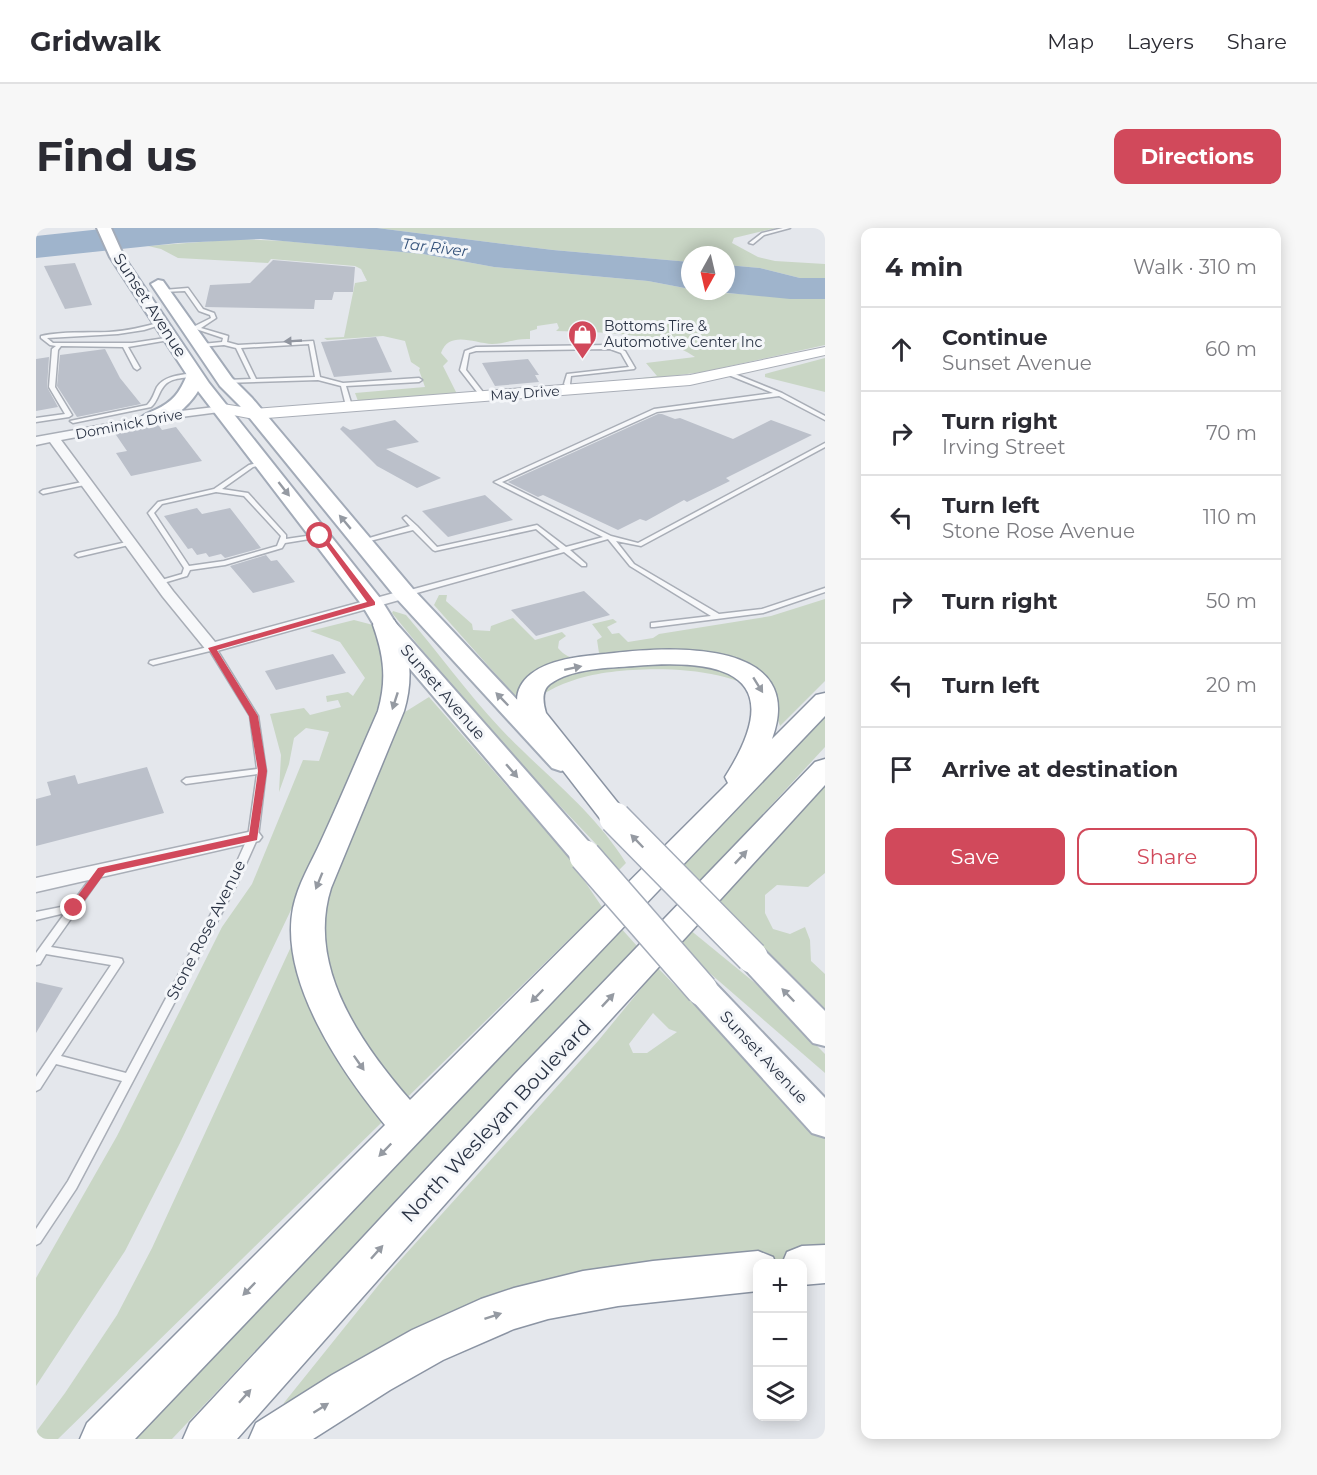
<!DOCTYPE html>
<html lang="en">
<head>
<meta charset="utf-8">
<style>
  body { margin:0; font-family:Montserrat,sans-serif; background:#f7f7f7; color:#2b2b33 }
  .controls { position:absolute; right:18px; bottom:18px; display:grid; overflow:hidden; border-radius:12px; box-shadow:0 3px 15px #0003 }
  .controls button { width:54px; height:54px; display:grid; place-items:center; padding:0; border:0; border-bottom:2px solid #e1e1e2; background:#fff; color:#2b2b33; font:30px sans-serif }
  .compass { position:absolute; left:645px; top:18px; width:54px; height:54px; border-radius:50%; background:#fff; box-shadow:0 3px 15px #0003; rotate:188deg }
  .stop { position:absolute; width:18px; height:18px; margin:-14px; border:4px solid #d1495b; border-radius:50%; background:#fff }
  .stop.end { background:#d1495b; border-color:#fff; box-shadow:0 2px 6px #0008 }
  .list { margin:0; padding:0; list-style:none }
  h2 { display:flex; justify-content:space-between; align-items:center; height:78px; margin:0; padding:0 24px; font-size:26px }
  h2 small { font-size:20px; font-weight:400; color:#7c7c81 }
  .list li { display:grid; grid-template-columns:39px 1fr auto; gap:18px; align-items:center; box-sizing:border-box; height:84px; padding:0 24px; border-top:2px solid #e1e1e2 }
  .list b { display:block; font-size:22px; white-space:nowrap }
  .list p { margin:0; font-size:20px; white-space:nowrap; color:#7c7c81 }
  .list em { font-size:20px; font-style:normal; color:#7c7c81 }
  .actions { display:flex; gap:12px; padding:18px 24px }
  .actions a { flex:1; padding:14px 0; border:2px solid #d1495b; border-radius:12px; text-align:center; font-size:21px; color:#d1495b }
  .actions .main { background:#d1495b; color:#fff }
  .icon { flex:none; width:33px; height:33px; fill:none; stroke:currentColor; stroke-width:2; stroke-linecap:round; stroke-linejoin:round }
  .map { position:relative; flex:none; width:789px; height:1211px; overflow:hidden; border-radius:12px }
  header { display:flex; align-items:center; gap:36px; box-sizing:border-box; height:84px; padding:0 30px; background:#fff; border-bottom:2px solid #e1e1e2 }
  header strong { font-size:28px }
  nav { display:flex; gap:33px; margin-inline-start:auto; font-size:21px }
  .intro { display:flex; align-items:center; justify-content:space-between; box-sizing:border-box; height:144px; padding:0 36px }
  h1 { margin:0; font-size:42px }
  .button { padding:15px 27px; border-radius:12px; background:#d1495b; color:#fff; font-size:21px; font-weight:700 }
  main { display:flex; gap:36px; padding:0 36px }
  aside { flex:1; background:#fff; border-radius:12px; box-shadow:0 3px 15px #0003 }
  .map>svg:first-child { display:block }
  .green { fill:#c9d6c5; fill-rule:evenodd }
  .water { fill:#9fb4cc }
  .building { fill:#bbc0ca }
  .lines { fill:none; stroke-linecap:round; stroke-linejoin:round }
  .service-casing { stroke:#a9aeb7; stroke-width:3 }
  .minor-casing { stroke:#a9aeb7; stroke-width:3 }
  .secondary-casing { stroke:#a9aeb7; stroke-width:2 }
  .primary-casing { stroke:#a3abb8; stroke-width:4 }
  .trunk-casing { stroke:#8b94a3; stroke-width:3 }
  .service { fill:#f7f8fa; fill-rule:evenodd }
  .minor { fill:#f7f8fa; fill-rule:evenodd }
  .secondary { fill:#fff; fill-rule:evenodd }
  .primary { fill:#fff; fill-rule:evenodd }
  .trunk { fill:#fff; fill-rule:evenodd }
  .primary-bridge-casing { stroke:#a3abb8; stroke-width:34; stroke-linecap:butt }
  .primary-bridge { stroke:#fff; stroke-width:31 }
  .oneway { fill:#9196a0 }
  .oneway2 { fill:#959aa2 }
  .route { fill:#d1495b }
  .labels { text-anchor:middle; dominant-baseline:central; stroke-width:6; stroke-linejoin:round; paint-order:stroke }
  .far-poi-label { font-size:14px; fill:#2b3445; stroke:#f4f6f9; text-anchor:start }
  .far-street-label { font-size:14px; fill:#2b3445; stroke:#f4f6f9 }
  .far-water-label { font-size:15px; font-style:italic; fill:#34527a; stroke:#f4f6f9 }
  .street-label { font-size:16px; fill:#2b3445; stroke:#f4f6f9 }
  .near-street-label { font-size:20px; fill:#2b3445; stroke:#f4f6f9 }
</style>
</head>
<body>
<header>
<strong>Gridwalk</strong>
<nav><a>Map</a><a>Layers</a><a>Share</a></nav>
</header>
<div class="intro"><h1>Find us</h1><a class="button">Directions</a></div>
<main>
<div class="map">
<svg width="789" height="1211" viewBox="0 0 789 1211">
  <rect width="100%" height="100%" fill="#e4e7ec"/>
  <g class="green">
    <polygon points="341,0 740,0 698,10 696,15 722,29 739,33 789,36 789,50 764,50 724,40 690,37 690,27 654,27 654,34 517,22"/>
    <path d="M 203,11 L 248,13 L 387,26 L 458,39 L 612,53 L 654,61 L 654,63 L 789,71 L 789,117 L 667,144 L 595,153 L 592,152 L 621,148 L 610,135 L 659,129 C 623,104 563,104 520,103 L 523,100 L 521,95 L 501,98 L 501,101 L 494,103 L 494,111 C 480,110 468,116 456,116 C 438,115 413,102 405,125 L 412,133 L 407,138 L 421,166 L 322,173 L 319,165 L 389,159 L 383,142 L 384,140 L 375,134 L 369,113 L 347,108 L 291,112 L 288,110 L 308,109 L 319,55 L 331,53 L 325,41 L 319,38 L 235,31 L 232,35 L 142,30 L 125,21 L 112,18 Z"/>
    <polygon points="789,130 789,164 729,149 729,146 736,144"/>
    <path d="M 403,367 L 411,367 L 410,373 L 436,396 L 437,402 L 454,403 L 455,398 L 477,390 L 499,412 L 526,404 L 530,408 L 523,413 L 522,420 C 533,434 548,432 563,425 L 561,412 L 566,409 L 556,396 L 577,391 L 581,394 L 571,399 L 576,406 L 583,405 L 592,414 L 617,410 L 623,406 L 735,388 L 789,371 L 789,453 L 744,498 C 741,488 736,477 729,470 C 696,434 584,437 541,451 C 522,457 504,466 489,479 L 398,377 Z"/>
    <path d="M 357,383 L 370,387 C 402,424 431,465 464,500 C 508,547 555,579 590,635 L 581,644 L 560,616 L 450,500 L 356,385 Z"/>
    <polygon points="318,392 341,398 351,416 349,476 274,642 144,915 89,1023 0,1158 0,1050 81,908 186,699 216,656 267,532 283,533 293,504 270,500 258,510 253,536 243,564 245,527 234,486 268,480 274,487 305,479 302,472 291,474 290,468 312,464 317,468 329,450 304,414 274,403"/>
    <polygon points="393,469 531,627 566,679 22,1211 0,1211 0,1204 29,1165 81,1087 116,1020 361,489"/>
    <polygon points="789,487 789,519 658,661 637,642"/>
    <polygon points="789,558 789,645 772,659 741,657 729,667 729,685 737,701 754,706 769,699 774,712 775,733 789,746 789,785 677,680"/>
    <polygon points="583,698 601,718 136,1211 81,1211"/>
    <polygon points="653,701 719,755 789,826 789,845 639,715"/>
    <path d="M 622,740 L 789,911 L 789,1031 L 722,1036 L 332,1131 L 247,1176 L 349,1049 L 562,813 ZM 617,785 L 633,801 L 641,804 L 611,825 L 597,825 L 593,816 Z"/>
  </g>
  <g class="water">
    <polygon points="75,0 341,0 517,22 654,34 654,61 612,53 458,39 387,26 225,11 142,15 0,30 0,8"/>
    <polygon points="690,37 724,40 764,50 789,50 789,71 754,71 671,63 690,63"/>
  </g>
  <g class="building">
    <polygon points="237,32 319,39 317,64 298,64 296,72 279,72 278,81 169,79 174,57 214,55"/>
    <polygon points="39,35 56,77 29,81 8,38"/>
    <polygon points="340,109 356,144 298,149 285,114"/>
    <polygon points="69,121 84,150 105,176 41,189 21,158 24,127"/>
    <polygon points="13,129 11,159 22,179 0,183 0,131"/>
    <polygon points="492,131 503,147 499,147 503,154 459,158 446,135"/>
    <polygon points="622,186 626,186 639,191 644,190 697,211 735,192 776,207 690,250 694,253 651,274 648,272 610,293 604,291 582,302 507,267 502,269 472,254"/>
    <polygon points="359,192 383,214 350,221 405,250 381,260 341,238 304,201 307,198 314,202"/>
    <polygon points="108,198 123,198 126,202 140,199 166,233 95,248 80,225 91,223 78,204"/>
    <polygon points="449,267 477,292 412,309 386,283"/>
    <polygon points="161,280 166,286 194,280 225,320 189,330 185,326 173,329 170,325 161,327 156,320 152,321 128,288"/>
    <polygon points="230,327 235,333 241,332 259,354 217,365 194,338"/>
    <polygon points="548,363 574,387 500,408 475,382"/>
    <polygon points="297,426 310,445 240,462 229,443"/>
    <polygon points="111,539 128,585 0,618 0,571 15,567 11,554 39,547 42,556"/>
    <polygon points="0,754 27,760 0,805"/>
  </g>
  <g class="lines">
    <defs>
      <g id="service">
        <polygon points="747,0 754,0 728,7 717,16 713,15 726,5"/>
        <path d="M 152,60 L 167,81 L 178,85 L 180,90 L 165,100 L 192,108 L 191,114 L 202,117 L 277,113 L 284,149 L 307,155 L 383,150 L 386,152 L 383,154 L 310,158 L 316,178 L 313,180 L 310,178 L 305,158 L 282,152 L 188,155 L 188,153 L 190,152 L 215,151 L 200,120 L 188,117 L 164,119 L 164,117 L 166,116 L 186,114 L 187,110 L 160,101 L 154,104 L 151,102 L 175,90 L 174,87 L 163,83 L 149,63 L 127,64 L 125,63 L 127,62 ZM 273,116 L 279,149 L 220,151 L 205,120 Z"/>
        <path d="M 125,94 L 127,94 L 127,96 L 108,102 L 82,106 L 11,110 L 17,115 L 96,115 L 136,109 L 139,111 L 92,119 L 104,140 L 101,142 L 98,140 L 87,119 L 25,118 L 22,122 L 19,159 L 36,187 L 33,189 L 0,194 L 0,190 L 29,186 L 13,159 L 16,121 L 20,118 L 14,117 L 5,110 L 5,108 C 27,103 50,105 73,104 C 91,103 108,99 125,94 Z"/>
        <polygon points="575,117 589,123 599,140 598,141 535,148 534,156 538,161 535,163 528,156 531,146 593,139 585,125 574,121 440,123 433,125 430,142 450,168 447,170 445,169 424,142 429,123 440,119"/>
        <polygon points="690,144 694,144 746,165 789,188 789,192 743,168 621,184 466,254 575,308 602,315 789,215 789,219 605,318 580,313 598,336 683,386 726,381 789,360 789,364 727,385 618,399 615,399 615,395 675,388 594,338 572,311 534,322 550,336 550,338 546,338 528,324 370,368 367,368 367,364 524,321 500,301 399,323 397,322 377,302 326,315 323,313 374,298 367,290 370,288 381,298 401,319 501,297 530,319 567,309 458,254 618,181 737,165 690,146"/>
        <path d="M 159,145 L 162,147 L 161,148 C 151,150 135,149 128,158 C 122,165 122,173 115,179 L 37,195 L 34,193 L 111,177 C 117,171 118,165 121,159 C 129,147 146,147 159,145 Z"/>
        <path d="M 228,233 L 230,234 L 230,236 L 217,239 L 186,261 L 212,265 L 250,307 L 250,311 L 284,306 L 287,308 L 286,309 L 249,315 L 246,320 L 189,337 L 154,342 L 151,348 L 124,356 L 122,355 L 122,353 L 146,346 L 148,340 L 112,285 L 113,284 L 122,274 L 178,261 L 213,237 ZM 180,264 L 208,268 L 245,308 L 241,318 L 188,333 L 153,338 L 118,285 L 126,276 Z"/>
        <polygon points="51,253 53,254 53,256 7,266 4,264 7,262"/>
        <polygon points="95,313 97,314 97,316 42,329 39,327 42,325"/>
        <polygon points="176,418 180,420 222,488 230,543 222,609 201,656 40,961 4,1015 0,1017 0,1001 32,953 86,853 20,836 4,861 0,863 0,849 75,737 10,726 4,736 0,737 0,725 29,685 0,692 0,684 35,677 62,640 68,640 70,642 68,644 15,719 82,730 86,731 87,734 25,828 90,845 191,656 212,609 221,546 150,556 146,553 150,550 221,541 214,488 174,423 117,437 113,435 114,433"/>
      </g>
      <g id="minor">
        <polygon points="187,178 193,181 191,183 145,189 25,212 137,363 179,414 369,362 374,363 376,366 374,369 181,423 171,423 127,369 14,214 0,217 0,209 145,183"/>
        <polygon points="217,603 223,605 226,609 223,613 0,664 0,650"/>
      </g>
      <polygon id="secondary" points="789,119 789,127 654,157 218,191 181,184 179,181 187,176 218,181 654,147"/>
      <g id="primary">
        <path d="M 61,0 L 75,0 L 88,29 L 173,155 L 344,370 L 359,394 L 559,621 L 564,628 L 559,635 L 549,638 L 539,635 L 341,402 L 326,377 L 162,163 C 152,180 127,201 106,196 L 103,192 C 107,186 113,185 119,182 C 137,174 144,164 151,147 L 74,29 Z"/>
        <polygon points="122,52 127,53 196,150 216,170 377,361 534,528 538,534 534,540 525,543 516,540 361,371 204,178 184,158 115,56"/>
        <polygon points="716,717 727,721 789,783 789,818 777,815 705,737 700,729 705,721"/>
        <polygon points="666,749 677,753 789,870 789,909 776,905 655,771 650,762 655,753"/>
      </g>
      <g id="trunk">
        <path d="M 349,390 L 358,392 C 376,419 377,453 368,483 L 295,660 C 270,738 325,816 374,872 L 692,555 L 689,549 C 754,447 690,430 598,438 C 573,440 536,440 514,456 C 505,463 507,475 510,485 L 594,590 L 589,597 L 579,600 L 569,597 L 484,487 C 478,471 481,457 495,446 C 516,429 553,428 578,425 C 638,418 772,412 736,511 L 780,467 L 789,465 L 789,488 L 99,1211 L 44,1211 L 51,1195 L 349,897 C 305,843 243,753 257,680 C 262,656 275,635 285,613 C 305,570 323,526 342,483 C 351,451 348,428 337,397 L 340,392 Z"/>
        <polygon points="789,531 789,557 504,869 201,1211 147,1211 154,1195 478,847 779,534"/>
        <polygon points="789,1017 789,1055 766,1057 766,1036 746,1036 751,1024 766,1018"/>
        <polygon points="722,1023 737,1029 740,1036 722,1036 722,1063 582,1078 512,1091 478,1101 407,1132 354,1162 277,1211 213,1211 220,1195 296,1147 376,1102 445,1071 478,1060 547,1043 617,1033"/>
      </g>
    </defs>
    <use href="#service" class="service-casing"/>
    <use href="#minor" class="minor-casing"/>
    <use href="#secondary" class="secondary-casing"/>
    <use href="#primary" class="primary-casing"/>
    <use href="#trunk" class="trunk-casing"/>
    <use href="#service" class="service"/>
    <use href="#minor" class="minor"/>
    <use href="#secondary" class="secondary"/>
    <use href="#primary" class="primary"/>
    <use href="#trunk" class="trunk"/>
    <defs>
      <g id="primary-bridge">
        <polyline points="579,590 716,729"/>
        <polyline points="549,628 666,762"/>
      </g>
    </defs>
    <use href="#primary-bridge" class="primary-bridge-casing"/>
    <use href="#primary-bridge" class="primary-bridge"/>
  </g>
  <defs><path id="oneway-solid" d="M-6-.8H1V-3.2L6.5 0L1 3.2V.8H-6Z" transform="scale(1.5)"/></defs>
  <use class="oneway" href="#oneway-solid" transform="translate(257 113) rotate(177)"/>
  <g class="oneway2">
    <use href="#oneway-solid" transform="translate(248 261) rotate(52)"/>
    <use href="#oneway-solid" transform="translate(309 294) rotate(-130)"/>
    <use href="#oneway-solid" transform="translate(537 440) rotate(-12)"/>
    <use href="#oneway-solid" transform="translate(722 457) rotate(58)"/>
    <use href="#oneway-solid" transform="translate(466 471) rotate(-134)"/>
    <use href="#oneway-solid" transform="translate(359 473) rotate(108)"/>
    <use href="#oneway-solid" transform="translate(476 543) rotate(49)"/>
    <use href="#oneway-solid" transform="translate(601 613) rotate(-134)"/>
    <use href="#oneway-solid" transform="translate(705 629) rotate(-47)"/>
    <use href="#oneway-solid" transform="translate(283 653) rotate(112)"/>
    <use href="#oneway-solid" transform="translate(752 767) rotate(-134)"/>
    <use href="#oneway-solid" transform="translate(501 768) rotate(134)"/>
    <use href="#oneway-solid" transform="translate(572 772) rotate(-47)"/>
    <use href="#oneway-solid" transform="translate(323 835) rotate(55)"/>
    <use href="#oneway-solid" transform="translate(349 922) rotate(134)"/>
    <use href="#oneway-solid" transform="translate(341 1024) rotate(-48)"/>
    <use href="#oneway-solid" transform="translate(213 1061) rotate(134)"/>
    <use href="#oneway-solid" transform="translate(457 1088) rotate(-18)"/>
    <use href="#oneway-solid" transform="translate(209 1168) rotate(-48)"/>
    <use href="#oneway-solid" transform="translate(285 1180) rotate(-32)"/>
  </g>
  <polygon class="route" points="282,306 287,306 339,374 339,377 181,422 222,488 231,543 221,612 69,645 41,683 34,683 34,678 62,640 213,607 222,543 213,488 172,420 331,374"/>
  <defs>
    <symbol id="shop-pin" viewBox="-11 -11 22 30"><path d="M0 17L-7.5 6A9.5 9.5 0 1 1 7.5 6Z" fill="#d1495b" stroke="#f4f6f9"/><path d="M-5-2.5h2.3a2.7 3.5 0 0 1 5.4 0H5L5.5 6h-11ZM-1.5-2.5h3a1.5 2.3 0 0 0-3 0Z" fill="#fff"/></symbol>
  </defs>
  <g fill-rule="evenodd">
    <use href="#shop-pin" x="530" y="90" width="33" height="45"/>
  </g>
  <g class="labels">
    <g class="far-poi-label">
      <text x="568" y="98">Bottoms Tire &amp;<tspan x="568" dy="16">Automotive Center Inc</tspan></text>
    </g>
    <g class="far-street-label">
      <text transform="translate(489 165) rotate(-4)">May Drive</text>
      <text transform="translate(93 196) rotate(-11)">Dominick Drive</text>
    </g>
    <g class="far-water-label">
      <text transform="translate(399 19) rotate(7)">Tar River</text>
    </g>
    <g class="street-label">
      <text transform="translate(114 77) rotate(57)">Sunset Avenue</text>
      <text transform="translate(407 464) rotate(49)">Sunset Avenue</text>
      <text transform="translate(170 702) rotate(-63)">Stone Rose Avenue</text>
      <text transform="translate(728 829) rotate(47)">Sunset Avenue</text>
    </g>
    <g class="near-street-label">
      <text transform="translate(460 893) rotate(-47)">North Wesleyan Boulevard</text>
    </g>
  </g>
</svg>
<div class="controls">
<button>+</button>
<button>−</button>
<button><svg class="icon" aria-label="layers" viewBox="0 0 24 24"><path d="M12 4l9 5-9 5-9-5zM3 14l9 5 9-5"/></svg></button>
</div>
<svg class="compass" viewBox="-18 -18 36 36"><path d="M0-13l5 13h-10z" fill="#e53935"/><path d="M0 13l5-13h-10z" fill="#7c7c81"/></svg>
<div class="stop" style="left:284px;top:308px"></div>
<div class="stop end" style="left:38px;top:680px"></div>
</div>
<aside>
<h2>4 min<small>Walk · 310 m</small></h2>
<ul class="list">
<li><svg class="icon" aria-label="ahead" viewBox="0 0 24 24"><path d="M12 20V5M6 11l6-6 6 6"/></svg><div><b>Continue</b><p>Sunset Avenue</p></div><em>60 m</em></li>
<li><svg class="icon" aria-label="right" viewBox="0 0 24 24"><path d="M7 20v-9h11M14 6l5 5-5 5"/></svg><div><b>Turn right</b><p>Irving Street</p></div><em>70 m</em></li>
<li><svg class="icon" aria-label="left" viewBox="0 0 24 24"><path d="M17 20v-9H6M10 6l-5 5 5 5"/></svg><div><b>Turn left</b><p>Stone Rose Avenue</p></div><em>110 m</em></li>
<li><svg class="icon" aria-label="right" viewBox="0 0 24 24"><path d="M7 20v-9h11M14 6l5 5-5 5"/></svg><div><b>Turn right</b></div><em>50 m</em></li>
<li><svg class="icon" aria-label="left" viewBox="0 0 24 24"><path d="M17 20v-9H6M10 6l-5 5 5 5"/></svg><div><b>Turn left</b></div><em>20 m</em></li>
<li><svg class="icon" aria-label="arrive" viewBox="0 0 24 24"><path d="M6 21V4h12l-3 4 3 4H6"/></svg><div><b>Arrive at destination</b></div></li>
</ul>
<div class="actions"><a class="main">Save</a><a>Share</a></div>
</aside>
</main>
</body>
</html>
